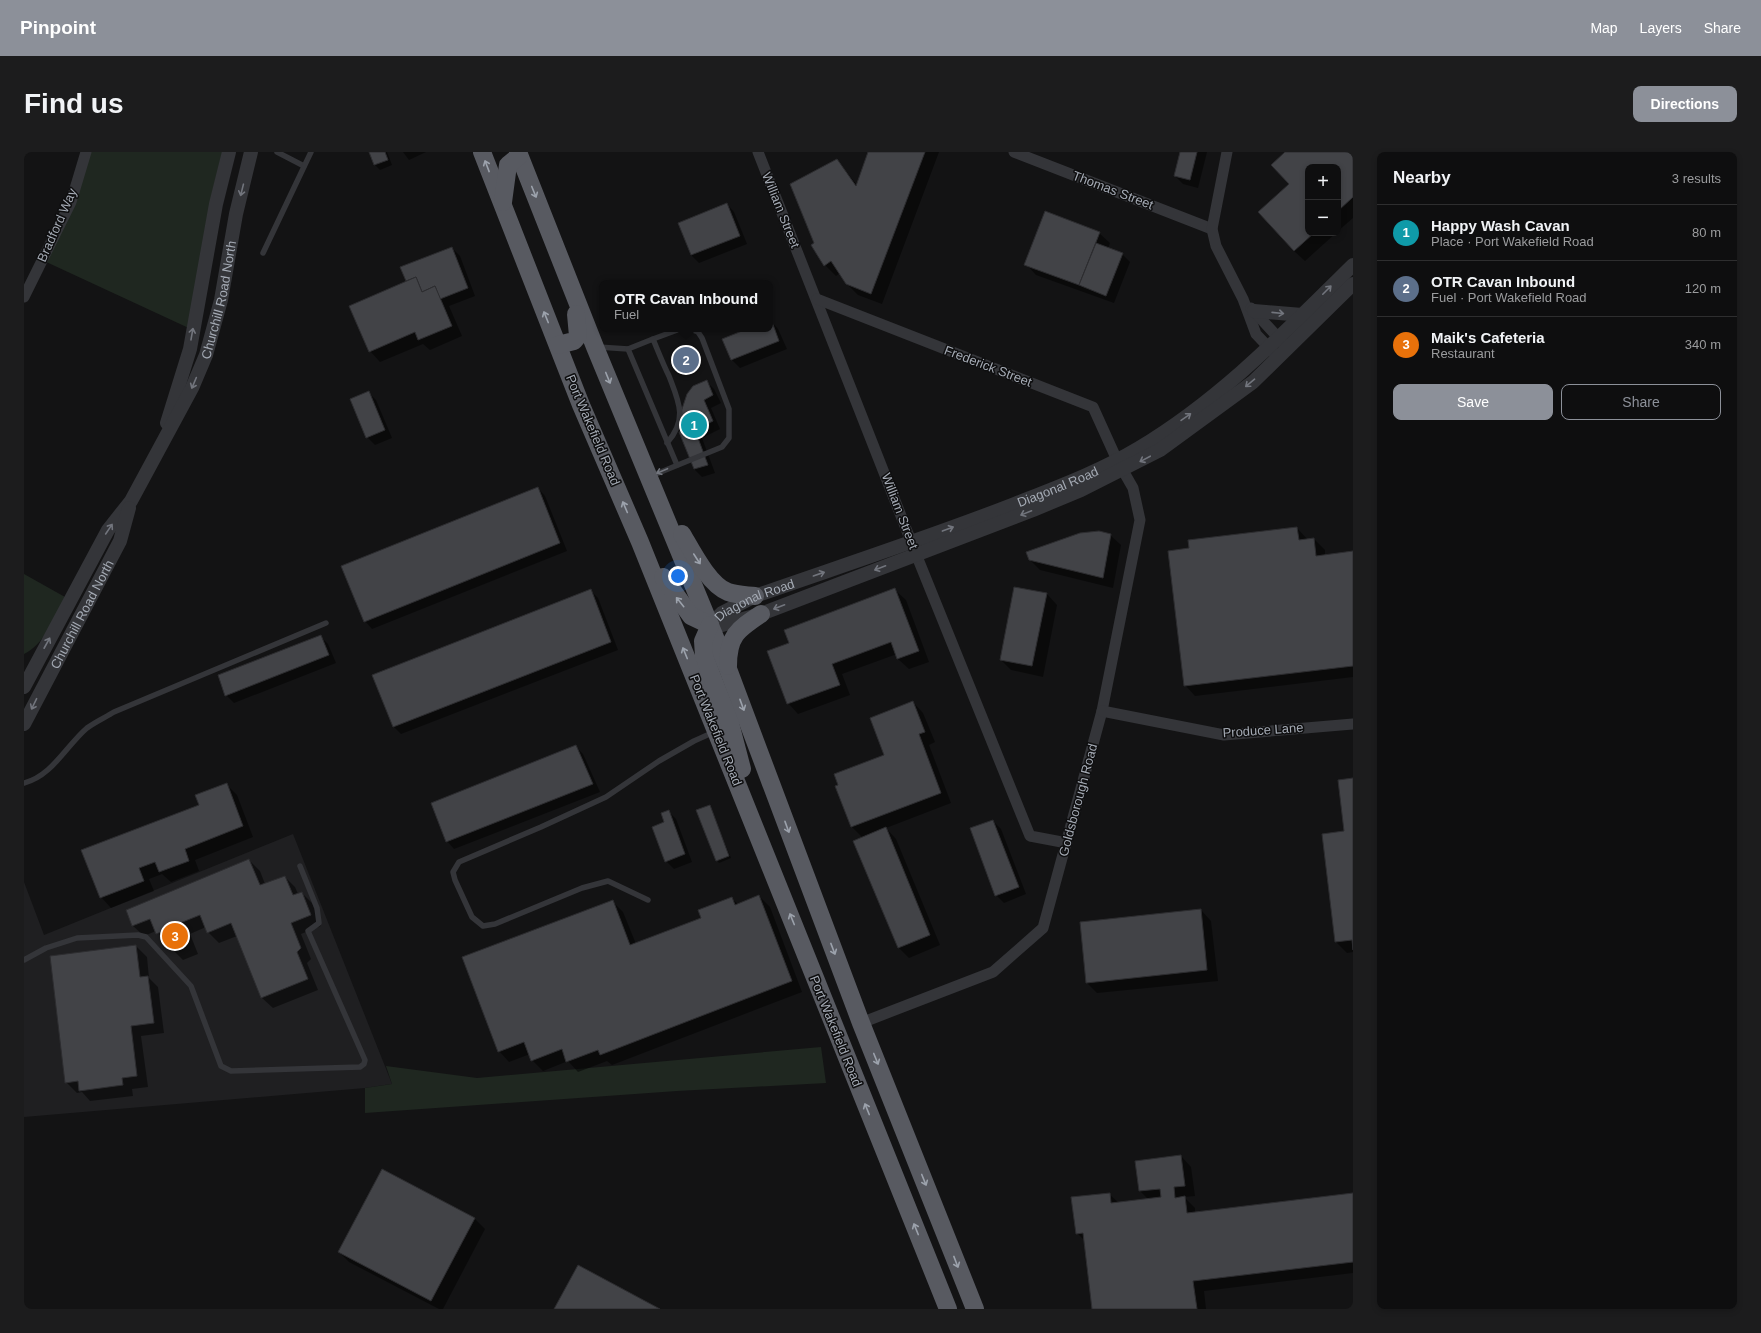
<!DOCTYPE html>
<html lang="en">
<head>
<meta charset="utf-8">
<style>
  body { margin:0; font-family:Helvetica,sans-serif; background:#1c1c1d; color:#f1f3f6 }
  .controls { position:absolute; right:12px; top:12px; display:grid; overflow:hidden; border-radius:8px; box-shadow:0 2px 6px #0003 }
  .controls button { width:36px; height:36px; display:grid; place-items:center; padding:0; border:0; border-bottom:1px solid #2e2e2f; background:#0e0e0f; color:#f1f3f6; font:20px sans-serif }
  .you { position:absolute; left:654px; top:424px; width:14px; height:14px; margin:-10px; border:3px solid #fff; border-radius:50%; background:#1a73e8; box-shadow:0 0 0 6px #1a73e833 }
  .badge { display:grid; place-items:center; width:26px; height:26px; border-radius:50%; background:#8c9099; color:#fff; font-size:13px; font-weight:700 }
  .pin { position:absolute; translate:-50% -50%; border:2px solid #fff; box-shadow:0 1px 4px #0006 }
  .popup { position:absolute; left:575px; top:128px; width:174px; height:52px; box-sizing:border-box; display:grid; place-content:center; border-radius:8px; background:#0e0e0f; filter:drop-shadow(0 1px 3px #0005); font-size:13px; white-space:nowrap; color:#9b9c9e }
  .popup b { font-size:15px; color:#f1f3f6 }
  .popup::after { content:''; position:absolute; left:50%; top:100%; margin-left:-8px; border:8px solid transparent; border-top-color:#0e0e0f }
  .list { margin:0; padding:0; list-style:none }
  h2 { display:flex; justify-content:space-between; align-items:center; height:52px; margin:0; padding:0 16px; font-size:17px }
  h2 small { font-size:13px; font-weight:400; color:#9b9c9e }
  .list li { display:grid; grid-template-columns:26px 1fr auto; gap:12px; align-items:center; box-sizing:border-box; height:56px; padding:0 16px; border-top:1px solid #2e2e2f }
  .list b { display:block; font-size:15px; white-space:nowrap }
  .list p { margin:0; font-size:13px; white-space:nowrap; color:#9b9c9e }
  .list em { font-size:13px; font-style:normal; color:#9b9c9e }
  .actions { display:flex; gap:8px; padding:12px 16px }
  .actions a { flex:1; padding:9px 0; border:1px solid #8c9099; border-radius:8px; text-align:center; font-size:14px; color:#8c9099 }
  .actions .main { background:#8c9099; color:#fff }
  .map { position:relative; flex:none; width:1329px; height:1157px; overflow:hidden; border-radius:8px }
  header { display:flex; align-items:center; gap:24px; box-sizing:border-box; height:56px; padding:0 20px; background:#8c9099; color:#fff }
  header strong { font-size:19px }
  nav { display:flex; gap:22px; margin-inline-start:auto; font-size:14px }
  .intro { display:flex; align-items:center; justify-content:space-between; box-sizing:border-box; height:96px; padding:0 24px }
  h1 { margin:0; font-size:28px }
  .button { padding:10px 18px; border-radius:8px; background:#8c9099; color:#fff; font-size:14px; font-weight:700 }
  main { display:flex; gap:24px; padding:0 24px }
  aside { flex:1; background:#0e0e0f; border-radius:8px; box-shadow:0 2px 6px #0003 }
  .map>svg:first-child { display:block }
  .built { fill:#1f1f21 }
  .green { fill:#1f2720 }
  .shadow { fill:#0007 }
  .building { fill:#424347; stroke:#2d2d30 }
  .lines { fill:none; stroke-linecap:round; stroke-linejoin:round }
  .service { stroke:#343539; stroke-width:5.5 }
  .minor { stroke:#343539; stroke-width:11 }
  .tertiary { stroke:#343539; stroke-width:14 }
  .trunk { stroke:#585a61; stroke-width:18 }
  .oneway { stroke:#9ca2ac }
  .oneway2 { stroke:#72757d }
  .labels { text-anchor:middle; dominant-baseline:central; stroke-width:3; stroke-linejoin:round; paint-order:stroke }
  .street-label { font-size:13px; fill:#a4aab4; stroke:#0e0e0f }
</style>
</head>
<body>
<header>
<strong>Pinpoint</strong>
<nav><a>Map</a><a>Layers</a><a>Share</a></nav>
</header>
<div class="intro"><h1>Find us</h1><a class="button">Directions</a></div>
<main>
<div class="map">
<svg width="1329" height="1157" viewBox="0 0 1329 1157">
  <rect width="100%" height="100%" fill="#131314"/>
  <polygon class="built" points="269,682 368,932 341,936 0,965 0,730 20,783"/>
  <g class="green">
    <polygon points="62,0 205,0 169,178 18,108"/>
    <path d="M 0,422 L 41,445 C 30,465 21,492 0,502 Z"/>
    <polygon points="797,895 802,931 653,939 341,961 341,936 368,932 362,914 453,926"/>
  </g>
  <g class="shadow">
    <polygon points="346,0 363,0 368,13 356,18 351,13"/>
    <polygon points="379,0 402,0 385,8"/>
    <polygon points="845,0 915,0 858,152 834,143 823,132 816,121 812,124 801,113 791,91 813,8 833,33"/>
    <polygon points="1157,0 1183,0 1174,36 1159,32 1151,24"/>
    <polygon points="1263,0 1329,0 1329,66 1314,79 1314,15 1284,15 1284,81 1312,81 1281,109 1270,99"/>
    <polygon points="703,52 710,60 723,92 675,111 667,103 655,72"/>
    <polygon points="1075,81 1086,91 1084,96 1098,102 1106,110 1090,151 1012,123 1002,112"/>
    <polygon points="428,96 436,104 451,144 425,154 438,184 406,198 399,192 356,210 346,199 384,130 383,129"/>
    <polygon points="747,169 754,177 763,197 716,216 708,208 700,187 726,177 746,177"/>
    <polygon points="682,229 690,237 697,251 687,256 696,277 678,286 691,321 678,325 670,317 664,278"/>
    <polygon points="344,240 352,248 368,286 351,293 343,285"/>
    <polygon points="514,336 521,344 543,399 348,477 341,469"/>
    <polygon points="1273,376 1284,388 1290,387 1301,398 1301,404 1329,400 1329,525 1171,544 1161,533 1166,397"/>
    <polygon points="1086,383 1097,393 1089,436 1016,418 1006,408"/>
    <polygon points="566,438 574,446 594,498 377,582 369,574"/>
    <polygon points="871,438 882,448 905,510 885,517 874,507 873,502 818,522 826,543 774,562 764,551 766,492"/>
    <polygon points="1023,442 1033,453 1019,525 987,518 977,508"/>
    <polygon points="296,484 304,492 312,511 210,551 202,543"/>
    <polygon points="889,550 899,561 911,590 905,593 927,651 862,676 872,687 916,793 885,806 874,795 839,686 828,675 813,634 862,603"/>
    <polygon points="551,594 559,602 576,640 430,697 423,689"/>
    <polygon points="1329,627 1329,800 1323,801 1312,790 1321,680"/>
    <polygon points="202,632 213,643 229,685 171,708 175,719 147,730 138,722 125,727 130,739 87,756 77,745 176,653"/>
    <polygon points="685,654 707,706 695,711 693,708"/>
    <polygon points="644,659 652,667 668,710 650,717 642,709"/>
    <polygon points="969,669 977,677 1002,742 980,751 972,743"/>
    <polygon points="225,708 236,719 241,732 261,725 271,735 274,742 278,741 288,751 297,774 277,782 287,807 283,811 294,838 249,856 238,846 213,784 195,791 184,780 182,775 166,782 174,802 159,808 148,797 146,791 144,792 132,779 120,784 109,774 103,758"/>
    <polygon points="735,744 746,755 778,840 588,913 583,909 554,920 544,909 519,919 508,908 506,902 485,910 475,899 588,749 599,760 612,792 678,767 707,746 714,752"/>
    <polygon points="1177,758 1187,769 1194,829 1073,841 1063,831"/>
    <polygon points="112,794 123,805 125,826 134,835 140,881 117,884 124,935 108,937 109,944 66,949 58,940 53,941 42,930"/>
    <polygon points="1157,1004 1167,1015 1171,1044 1160,1045 1171,1056 1171,1061 1329,1042 1329,1121 1180,1139 1182,1157 1069,1157 1062,1090 1053,1081 1085,1042 1095,1051 1125,1048 1116,1039"/>
    <polygon points="358,1018 451,1067 461,1077 419,1157 415,1157 325,1110 315,1100"/>
  </g>
  <g class="building">
    <polygon points="345,0 361,0 364,8 350,13"/>
    <polygon points="844,0 901,0 847,142 822,132 807,109 800,114 787,93 790,91 766,32 813,7 832,34"/>
    <polygon points="1156,0 1173,0 1166,28 1150,24"/>
    <polygon points="1261,0 1329,0 1329,45 1314,59 1314,15 1284,15 1284,81 1290,81 1270,99 1234,60 1265,32 1247,13"/>
    <polygon points="703,51 716,84 667,103 654,71"/>
    <polygon points="1021,59 1076,80 1055,133 1000,113"/>
    <polygon points="1072,91 1099,101 1082,144 1055,133"/>
    <polygon points="428,95 444,136 416,147 411,134 398,140 392,125 382,129 376,115"/>
    <polygon points="392,125 398,140 411,134 428,174 394,188 391,180 345,200 325,154"/>
    <polygon points="747,167 755,189 707,208 698,187 723,177 746,177"/>
    <polygon points="683,228 689,243 680,248 689,269 671,278 684,313 670,317 655,280 662,278 657,260 663,242 669,234"/>
    <polygon points="345,239 361,278 342,286 326,247"/>
    <polygon points="514,335 536,391 340,470 317,414"/>
    <polygon points="1273,375 1275,388 1290,386 1292,404 1329,399 1329,514 1160,534 1144,399 1165,396 1164,388"/>
    <polygon points="1075,379 1087,382 1079,426 1005,408 1002,400 1056,381"/>
    <polygon points="990,435 1023,441 1008,514 976,508"/>
    <polygon points="871,436 895,499 873,507 867,490 808,512 816,533 763,552 743,499 765,491 760,478"/>
    <polygon points="567,437 587,490 369,575 348,523"/>
    <polygon points="297,483 305,503 201,544 194,523"/>
    <polygon points="889,549 901,580 895,582 917,641 827,675 811,634 814,633 810,622 860,603 846,566"/>
    <polygon points="552,593 569,632 422,690 407,651"/>
    <polygon points="1329,626 1329,798 1328,788 1311,790 1298,682 1320,679 1314,628"/>
    <polygon points="203,631 219,674 161,697 165,709 135,720 131,710 115,716 120,729 76,746 57,698 175,653 171,643"/>
    <polygon points="686,653 705,704 692,709 672,658"/>
    <polygon points="645,658 661,702 641,710 628,675 640,670 637,661"/>
    <polygon points="969,668 995,735 971,744 946,676"/>
    <polygon points="862,675 906,783 874,796 829,689"/>
    <polygon points="225,707 236,733 261,724 269,743 278,740 287,763 267,771 277,796 273,800 284,827 237,846 207,771 183,781 176,763 156,771 164,791 148,798 140,779 132,782 126,767 108,774 102,758"/>
    <polygon points="735,743 768,829 576,903 574,898 542,910 538,897 507,909 500,890 474,900 438,805 589,748 606,793 677,766 674,758 708,745 711,753"/>
    <polygon points="1177,757 1183,818 1062,831 1056,770"/>
    <polygon points="112,793 116,825 124,824 130,871 107,874 113,924 98,926 99,933 55,939 54,929 41,931 26,804"/>
    <polygon points="1157,1003 1161,1034 1150,1035 1151,1046 1161,1044 1163,1061 1329,1041 1329,1110 1169,1129 1173,1157 1068,1157 1059,1081 1052,1082 1047,1045 1086,1041 1087,1051 1137,1045 1136,1037 1115,1039 1111,1009"/>
    <polygon points="358,1017 451,1066 407,1149 314,1100"/>
    <polygon points="554,1113 636,1157 530,1157"/>
  </g>
  <g class="lines">
    <g class="service">
      <polyline points="253,0 280,14"/>
      <polyline points="239,101 287,0"/>
      <polyline points="629,187 656,177"/>
      <path d="M 574,195 L 604,197 L 629,187 C 634,199 639,212 645,224 C 655,250 664,267 643,291"/>
      <polyline points="604,197 653,313"/>
      <polyline points="627,324 698,295 705,286 705,257 678,186 674,180 666,177"/>
      <path d="M 0,631 C 28,624 42,594 63,576 C 71,570 82,565 90,560 L 302,471"/>
      <polyline points="624,748 584,729 558,736 471,772 459,774 448,765 431,728 429,720 435,710 517,675 582,645 635,609 670,589 690,580"/>
      <polyline points="0,808 22,796 53,786 114,783 122,785 167,834 197,914 207,919 336,915 340,912 341,908 284,779 295,771 293,756 276,714"/>
    </g>
    <g class="minor">
      <polyline points="734,0 892,402 1006,684 1043,691"/>
      <polyline points="990,0 1188,77"/>
      <polyline points="1203,0 1188,77 1192,94 1219,147 1232,182 1249,200"/>
      <polyline points="0,145 47,50 62,0"/>
      <polyline points="793,147 1069,255 1093,308 1109,336 1116,368 1078,559 1019,776 969,820 837,871"/>
      <polyline points="1227,156 1260,192"/>
      <polyline points="1078,559 1200,583 1329,572"/>
    </g>
    <g class="tertiary">
      <polyline points="1230,159 1278,163"/>
      <polyline points="143,271 166,197 192,52 205,0"/>
      <path id="s1" d="M 686,473 L 698,461 L 731,444 C 817,414 903,386 988,353 C 1031,336 1075,320 1115,296 C 1197,247 1262,179 1329,113"/>
      <polyline points="686,473 698,473 737,462 1009,358 1057,338 1136,298 1229,230 1329,132"/>
      <path id="s2" d="M 0,535 L 84,378 L 107,349 L 168,236 L 182,203 L 197,148 L 212,62 L 227,0"/>
      <path id="s3" d="M 0,572 L 96,389 L 105,356"/>
    </g>
    <g class="trunk">
      <polyline points="458,0 557,253 616,390 924,1157"/>
      <polyline points="494,0 571,195 704,517 837,871 951,1157"/>
      <polyline points="479,50 484,13 495,4"/>
      <polyline points="534,193 550,189 554,184 552,162"/>
      <path d="M 658,382 C 668,399 685,433 704,440 C 712,443 722,443 731,444"/>
      <polyline points="639,425 667,464 686,473"/>
      <polyline points="686,473 679,489 680,504 706,571 718,617"/>
      <path d="M 704,514 C 704,484 713,478 737,462"/>
    </g>
  </g>
  <defs><path id="oneway-shaft" d="M-6 0H5M1.5-3L5.5 0L1.5 3" fill="none" stroke-width="1.6" stroke-linecap="round" stroke-linejoin="round"/></defs>
  <g class="oneway">
    <use href="#oneway-shaft" transform="translate(463 14) rotate(-111)"/>
    <use href="#oneway-shaft" transform="translate(510 40) rotate(68)"/>
    <use href="#oneway-shaft" transform="translate(522 165) rotate(-112)"/>
    <use href="#oneway-shaft" transform="translate(584 226) rotate(68)"/>
    <use href="#oneway-shaft" transform="translate(601 355) rotate(-113)"/>
    <use href="#oneway-shaft" transform="translate(673 407) rotate(57)"/>
    <use href="#oneway-shaft" transform="translate(656 450) rotate(-129)"/>
    <use href="#oneway-shaft" transform="translate(661 501) rotate(-112)"/>
    <use href="#oneway-shaft" transform="translate(718 553) rotate(70)"/>
    <use href="#oneway-shaft" transform="translate(763 675) rotate(70)"/>
    <use href="#oneway-shaft" transform="translate(768 767) rotate(-112)"/>
    <use href="#oneway-shaft" transform="translate(809 797) rotate(69)"/>
    <use href="#oneway-shaft" transform="translate(852 907) rotate(68)"/>
    <use href="#oneway-shaft" transform="translate(843 957) rotate(-112)"/>
    <use href="#oneway-shaft" transform="translate(900 1028) rotate(68)"/>
    <use href="#oneway-shaft" transform="translate(892 1077) rotate(-112)"/>
    <use href="#oneway-shaft" transform="translate(932 1110) rotate(69)"/>
  </g>
  <g class="oneway2">
    <use href="#oneway-shaft" transform="translate(218 38) rotate(104)"/>
    <use href="#oneway-shaft" transform="translate(1303 138) rotate(-45)"/>
    <use href="#oneway-shaft" transform="translate(1254 161) rotate(6)"/>
    <use href="#oneway-shaft" transform="translate(168 182) rotate(-80)"/>
    <use href="#oneway-shaft" transform="translate(170 231) rotate(113)"/>
    <use href="#oneway-shaft" transform="translate(1226 231) rotate(140)"/>
    <use href="#oneway-shaft" transform="translate(1162 265) rotate(-35)"/>
    <use href="#oneway-shaft" transform="translate(1121 307) rotate(152)"/>
    <use href="#oneway-shaft" transform="translate(638 319) rotate(157)"/>
    <use href="#oneway-shaft" transform="translate(1002 361) rotate(158)"/>
    <use href="#oneway-shaft" transform="translate(85 377) rotate(-56)"/>
    <use href="#oneway-shaft" transform="translate(924 377) rotate(-20)"/>
    <use href="#oneway-shaft" transform="translate(856 416) rotate(159)"/>
    <use href="#oneway-shaft" transform="translate(795 422) rotate(-19)"/>
    <use href="#oneway-shaft" transform="translate(755 455) rotate(159)"/>
    <use href="#oneway-shaft" transform="translate(23 491) rotate(-61)"/>
    <use href="#oneway-shaft" transform="translate(10 552) rotate(116)"/>
  </g>
  <g class="labels">
    <g class="street-label">
      <text transform="translate(1089 38) rotate(21)">Thomas Street</text>
      <text transform="translate(757 58) rotate(68)">William Street</text>
      <text transform="translate(33 73) rotate(-66)">Bradford Way</text>
      <text stroke="none"><textPath href="#s2" startOffset="436">Churchill Road North</textPath></text>
      <text transform="translate(964 214) rotate(21)">Frederick Street</text>
      <text transform="translate(569 278) rotate(67)">Port Wakefield Road</text>
      <text stroke="none"><textPath href="#s1" startOffset="376">Diagonal Road</textPath></text>
      <text transform="translate(876 359) rotate(69)">William Street</text>
      <text stroke="none"><textPath href="#s1" startOffset="52">Diagonal Road</textPath></text>
      <text stroke="none"><textPath href="#s3" startOffset="124">Churchill Road North</textPath></text>
      <text transform="translate(692 578) rotate(68)">Port Wakefield Road</text>
      <text transform="translate(1239 578) rotate(-4)">Produce Lane</text>
      <text transform="translate(1054 648) rotate(-75)">Goldsborough Road</text>
      <text transform="translate(812 879) rotate(68)">Port Wakefield Road</text>
    </g>
  </g>
</svg>
<div class="controls">
<button>+</button>
<button>−</button>
</div>
<div class="you"></div>
<div class="pin badge" style="left:670px;top:273px;background:#0f9aa8">1</div>
<div class="pin badge" style="left:662px;top:208px;background:#5c6f8a">2</div>
<div class="popup"><b>OTR Cavan Inbound</b>Fuel</div>
<div class="pin badge" style="left:151px;top:784px;background:#e8710a">3</div>
</div>
<aside>
<h2>Nearby<small>3 results</small></h2>
<ul class="list">
<li><span class="badge" style="background:#0f9aa8">1</span><div><b>Happy Wash Cavan</b><p>Place · Port Wakefield Road</p></div><em>80 m</em></li>
<li><span class="badge" style="background:#5c6f8a">2</span><div><b>OTR Cavan Inbound</b><p>Fuel · Port Wakefield Road</p></div><em>120 m</em></li>
<li><span class="badge" style="background:#e8710a">3</span><div><b>Maik's Cafeteria</b><p>Restaurant</p></div><em>340 m</em></li>
</ul>
<div class="actions"><a class="main">Save</a><a>Share</a></div>
</aside>
</main>
</body>
</html>
